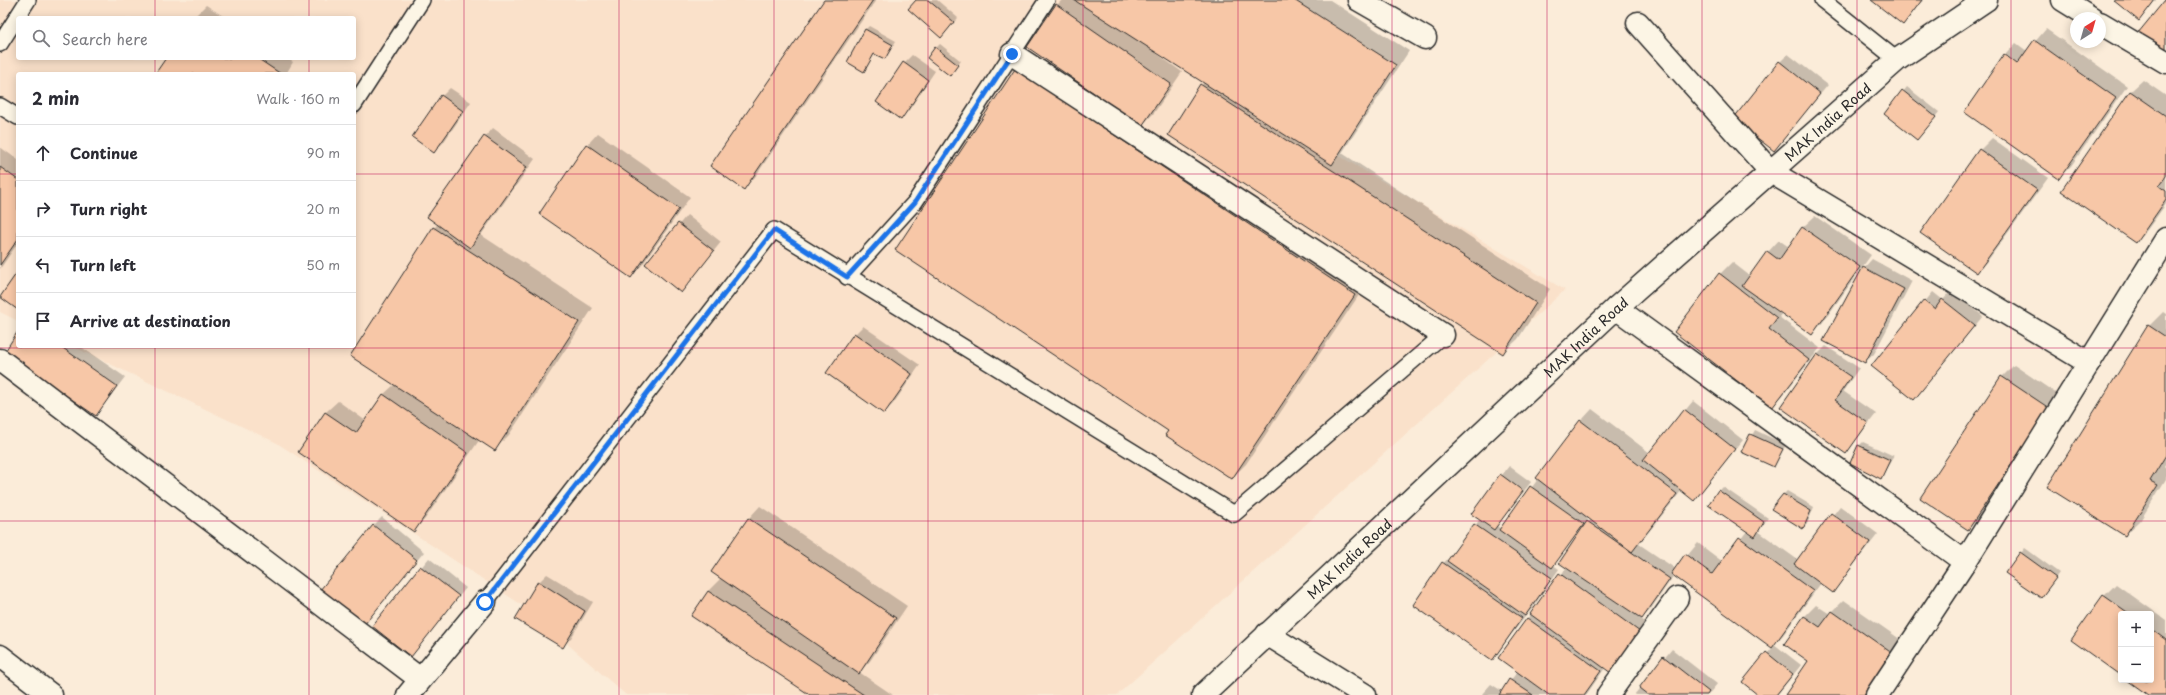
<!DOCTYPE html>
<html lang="en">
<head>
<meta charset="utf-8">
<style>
  body { margin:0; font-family:"Playpen Sans",sans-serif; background:#f2f2f3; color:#2b2b33 }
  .controls { position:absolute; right:12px; bottom:12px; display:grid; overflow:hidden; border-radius:4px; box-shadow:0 2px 10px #0003 }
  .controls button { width:36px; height:36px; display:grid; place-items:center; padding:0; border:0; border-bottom:1px solid #e1e1e2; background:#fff; color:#2b2b33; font:20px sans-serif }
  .compass { position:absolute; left:2070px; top:12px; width:36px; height:36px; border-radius:50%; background:#fff; box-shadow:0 2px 10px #0003; rotate:37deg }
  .stop { position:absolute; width:12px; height:12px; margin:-9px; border:3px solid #1a73e8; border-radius:50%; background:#fff }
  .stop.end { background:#1a73e8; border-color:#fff; box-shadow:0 1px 4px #0008 }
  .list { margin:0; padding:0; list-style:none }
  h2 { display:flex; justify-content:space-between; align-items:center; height:52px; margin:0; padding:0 16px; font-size:17px }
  h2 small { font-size:13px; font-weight:400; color:#7c7c81 }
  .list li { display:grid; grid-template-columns:26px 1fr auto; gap:12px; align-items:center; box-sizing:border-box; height:56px; padding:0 16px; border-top:1px solid #e1e1e2 }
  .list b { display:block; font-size:15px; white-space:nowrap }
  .list em { font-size:13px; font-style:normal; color:#7c7c81 }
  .icon { flex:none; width:22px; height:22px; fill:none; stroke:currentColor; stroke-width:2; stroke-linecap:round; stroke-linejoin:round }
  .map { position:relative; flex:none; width:2166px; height:695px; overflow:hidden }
  .search { position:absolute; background:#fff; box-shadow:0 2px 10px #0003; left:16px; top:16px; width:340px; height:44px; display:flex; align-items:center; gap:10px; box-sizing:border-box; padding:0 14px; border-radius:4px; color:#7c7c81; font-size:15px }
  .panel { position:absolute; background:#fff; box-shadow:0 2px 10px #0003; left:16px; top:72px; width:340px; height:276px; border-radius:4px }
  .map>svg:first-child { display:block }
  .built { fill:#fae1ca; fill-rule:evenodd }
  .shadow { fill:#0003; fill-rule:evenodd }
  .building { fill:#f7c7a7; stroke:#2b2b2b }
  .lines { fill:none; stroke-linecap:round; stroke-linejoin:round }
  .service-casing { stroke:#2b2b2b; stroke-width:18 }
  .minor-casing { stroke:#2b2b2b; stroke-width:25 }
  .tertiary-casing { stroke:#2b2b2b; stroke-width:25 }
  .service { stroke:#fcf5e5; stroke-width:15 }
  .minor { stroke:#fcf5e5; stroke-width:22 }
  .tertiary { stroke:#fcf5e5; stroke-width:22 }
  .route { stroke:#1a73e8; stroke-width:5 }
  .grid { fill:none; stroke:#c2185b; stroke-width:1; stroke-opacity:0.55 }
  .labels { text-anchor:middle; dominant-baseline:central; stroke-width:3.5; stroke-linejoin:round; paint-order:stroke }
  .street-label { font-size:14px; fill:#2b2b2b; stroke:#fcf5e5 }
</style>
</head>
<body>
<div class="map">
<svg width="2166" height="695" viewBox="0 0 2166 695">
  <rect width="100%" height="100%" fill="#fbecd9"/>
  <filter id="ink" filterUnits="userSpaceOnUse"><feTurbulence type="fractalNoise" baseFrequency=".025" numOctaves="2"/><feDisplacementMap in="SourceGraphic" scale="8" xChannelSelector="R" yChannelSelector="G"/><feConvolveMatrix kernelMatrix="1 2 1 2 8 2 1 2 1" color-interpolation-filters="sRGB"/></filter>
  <g filter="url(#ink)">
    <path class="built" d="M 0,0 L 1077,0 L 1565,290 L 1117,695 L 626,695 L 525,607 L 277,443 L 72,346 L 354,346 L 354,74 L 18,74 L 18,321 L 0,312 ZM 18,18 L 354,18 L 354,58 L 18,58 Z"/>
    <g class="shadow">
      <polygon points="825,0 876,0 755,177 744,188"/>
      <polygon points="917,0 937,0 958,18 945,32"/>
      <polygon points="1062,0 1330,0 1409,51 1342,153 1550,289 1518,339 1503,353 1169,134 1204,82 1154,50 1153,51 1182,72 1154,113 1142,125 1057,5"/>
      <polygon points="1872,0 1923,0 1903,24"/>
      <polygon points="2115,0 2156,0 2139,19"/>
      <polygon points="206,5 226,18 193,18"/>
      <polygon points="869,26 896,41 885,58 875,53 864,71 865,30"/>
      <polygon points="2046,29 2127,86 2071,166 2059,177 2005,55 2016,43 2027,51"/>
      <polygon points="940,44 961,61 950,75 936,48"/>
      <polygon points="1788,54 1828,85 1774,150 1780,62"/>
      <polygon points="912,55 935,71 909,110 901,118 904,63"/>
      <polygon points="167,58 286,58 293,62 286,74 156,74"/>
      <polygon points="1016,69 1369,280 1246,464 1232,478"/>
      <polygon points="2143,80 2166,96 2166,204 2147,230 2136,242 2062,190 2131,91"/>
      <polygon points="1907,87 1939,112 1921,135 1885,114"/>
      <polygon points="450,88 471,102 443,143 434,151 442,96"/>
      <polygon points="493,128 535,159 481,235 593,308 509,435 495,449 480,439 425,519 414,530 299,451 326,412 338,401 366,421 384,394 395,384 434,228 438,224 485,137"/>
      <polygon points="598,133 690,197 642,265 631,277 587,145"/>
      <polygon points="1992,138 2048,178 1988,260 1977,272 1921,232 1980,150"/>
      <polygon points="0,147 18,160 18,243 0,269"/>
      <polygon points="687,215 721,242 681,292 646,264"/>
      <polygon points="1815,216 1871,255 1823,322 1812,334 1782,313 1779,317 1820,348 1783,395 1772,407 1720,274 1732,262 1750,276 1768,252 1779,240 1789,247 1803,227"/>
      <polygon points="1872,259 1912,281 1874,354 1865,362 1864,268"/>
      <polygon points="1951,291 1983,316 1914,399 1873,365 1933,292 1943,300"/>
      <polygon points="2163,312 2166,314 2166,463 2164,466 2166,468 2166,479 2140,521 2125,535 2149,326"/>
      <polygon points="863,326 920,365 893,404 884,412 855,334"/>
      <polygon points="18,333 18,346 80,346 125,377 96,415 5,352"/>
      <polygon points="1826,346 1859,368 1843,391 1876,414 1846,452 1781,407 1818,354"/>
      <polygon points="2014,365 2060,396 1980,517 1968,529 2002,377"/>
      <path d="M 1693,401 L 1743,440 L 1694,500 L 1682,490 L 1639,544 L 1676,569 L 1698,543 L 1723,562 L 1747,531 L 1719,491 L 1723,487 L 1768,518 L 1758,531 L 1798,560 L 1840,506 L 1878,534 L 1832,592 L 1821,583 L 1783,635 L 1774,644 L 1801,665 L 1777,695 L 1759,695 L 1743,682 L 1773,647 L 1674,575 L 1650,610 L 1641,619 L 1648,624 L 1605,668 L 1586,695 L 1481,695 L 1491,684 L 1502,691 L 1518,671 L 1527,619 L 1567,567 L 1586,526 L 1584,524 L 1553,565 L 1559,569 L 1533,607 L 1492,659 L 1443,563 L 1453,556 L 1480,519 L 1473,513 L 1509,466 L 1531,482 L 1497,526 L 1501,529 L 1581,421 L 1592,409 L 1650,453 ZM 1589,517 L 1591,519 L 1586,525 L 1585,524 Z"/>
      <polygon points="1755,430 1786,445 1773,466 1743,451"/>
      <polygon points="1863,442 1894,456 1881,477 1859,446"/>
      <polygon points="1787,491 1814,507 1807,524 1803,528 1783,495"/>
      <polygon points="760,506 907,606 870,661 859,672 893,695 812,695 708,591 721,578 712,572 749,518"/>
      <polygon points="382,517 424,552 364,624 373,526"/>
      <polygon points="2025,548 2059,573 2041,597 2006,572"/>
      <polygon points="429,558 466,588 411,656 373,626"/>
      <polygon points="547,574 593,602 571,638 563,646 539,582"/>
      <polygon points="2116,584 2166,620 2166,695 2150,695 2128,680 2151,680 2151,614 2121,614 2121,675 2073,640 2104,596"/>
      <polygon points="1844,600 1907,644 1847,695 1786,695 1810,661 1785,644 1805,616 1816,605 1830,614"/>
      <polygon points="1672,649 1717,684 1708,695 1634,695"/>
    </g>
    <g class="building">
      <polygon points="824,0 873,0 744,190 710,166"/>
      <polygon points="916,0 928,0 954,22 941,38 908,9"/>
      <polygon points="1074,0 1294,0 1396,65 1332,165"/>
      <polygon points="1871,0 1922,0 1903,25"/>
      <polygon points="2113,0 2155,0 2139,21"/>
      <polygon points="2165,0 2166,0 2166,56 2138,33"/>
      <polygon points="1056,4 1171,84 1142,126 1027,47"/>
      <polygon points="865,29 893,45 885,59 874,54 864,72 847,62"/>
      <polygon points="2034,40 2116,98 2059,179 1964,112 2004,54 2017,64"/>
      <polygon points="935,47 958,65 950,76 927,58"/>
      <polygon points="166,58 257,58 281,74 155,74"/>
      <polygon points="1779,61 1820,94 1774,151 1733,119"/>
      <polygon points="903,62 928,80 901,120 876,102"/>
      <polygon points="1015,69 1355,295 1232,479 1165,435 1168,431 895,250"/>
      <polygon points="1200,84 1536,303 1503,354 1168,135"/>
      <polygon points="1902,90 1936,117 1917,140 1884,114"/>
      <polygon points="2130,91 2166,116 2166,176 2159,186 2166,191 2166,200 2136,243 2061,191"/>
      <polygon points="441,95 463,111 434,153 412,137"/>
      <polygon points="484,136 527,167 470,248 427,217"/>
      <polygon points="586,144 679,209 631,278 539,214"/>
      <polygon points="1979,149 2037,190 1977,273 1920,233"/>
      <polygon points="0,167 18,180 18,239 0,265"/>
      <polygon points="678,223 714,251 681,293 645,264"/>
      <polygon points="433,227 579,322 495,451 350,356"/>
      <polygon points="1802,227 1860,267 1812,335 1742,286 1767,251 1779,260"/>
      <polygon points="1863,267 1904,289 1865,363 1823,341"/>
      <polygon points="18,271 18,310 0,297"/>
      <polygon points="1719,273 1777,318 1769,329 1809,360 1772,408 1674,332"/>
      <polygon points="1942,299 1975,325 1914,400 1871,366 1924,300 1935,309"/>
      <polygon points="2148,325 2166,337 2166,455 2150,481 2158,485 2125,536 2047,487"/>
      <polygon points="18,331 18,346 60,346 117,386 96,416 4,353"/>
      <polygon points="854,333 912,374 884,414 826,373"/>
      <polygon points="1817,354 1851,377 1835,400 1868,423 1846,454 1780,407"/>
      <polygon points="2001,376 2049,408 1968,530 1920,498"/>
      <polygon points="383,394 468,453 414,532 298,452 325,412 356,433"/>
      <polygon points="1684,409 1735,449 1694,501 1643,460"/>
      <polygon points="1580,420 1677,494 1632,552 1536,478"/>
      <polygon points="1750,434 1783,449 1774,467 1741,452"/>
      <polygon points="1858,445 1890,460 1881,479 1850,463"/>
      <polygon points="1500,474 1523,491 1494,530 1471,514"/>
      <polygon points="1530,486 1584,524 1552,568 1499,530"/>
      <polygon points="1718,490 1764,522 1755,537 1708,505"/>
      <polygon points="1783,494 1811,511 1803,529 1771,509"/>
      <polygon points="1831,513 1870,542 1833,593 1794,564"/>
      <polygon points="748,518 896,618 859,674 711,572"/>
      <polygon points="1587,521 1670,579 1642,619 1559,563"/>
      <polygon points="1474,524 1552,578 1525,616 1447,561"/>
      <polygon points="373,525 417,560 364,625 320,590"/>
      <polygon points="1739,537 1813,591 1772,648 1671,574 1685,554 1712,574"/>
      <polygon points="2020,552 2056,578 2041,598 2005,573"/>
      <polygon points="1442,562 1522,618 1492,661 1413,605"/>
      <polygon points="420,566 459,596 411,657 372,626"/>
      <polygon points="1559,573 1640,632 1611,673 1530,614"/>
      <polygon points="538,581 585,611 563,648 515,619"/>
      <polygon points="708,591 864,695 810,695 691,616"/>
      <polygon points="2103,595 2130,614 2121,614 2121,676 2071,640"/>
      <polygon points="1832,611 1896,656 1868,695 1785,695 1808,661 1784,644 1804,616 1820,627"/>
      <polygon points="1527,618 1601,671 1584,695 1549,695 1498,658"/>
      <polygon points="2151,629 2166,640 2166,695 2148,695 2127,680 2151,680"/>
      <polygon points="1766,652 1793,674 1776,695 1758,695 1742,682"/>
      <polygon points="1663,656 1709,692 1707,695 1648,695 1639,688"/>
      <polygon points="1509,679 1533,695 1499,695"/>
    </g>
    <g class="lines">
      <defs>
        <g id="service">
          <polyline points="1822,0 1897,60"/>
          <polyline points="0,44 28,0"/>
          <polyline points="354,105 422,0"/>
          <polyline points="0,106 18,117"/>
          <polyline points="847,277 915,202 1047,0"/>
          <polyline points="485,602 774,230 1234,514 1443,335"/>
        </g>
        <g id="minor">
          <polyline points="1359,0 1425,38"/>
          <polyline points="2063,0 2092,18"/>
          <polyline points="1638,23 1771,172 2089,363"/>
          <polyline points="2100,23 2166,62"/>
          <polyline points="1012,54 1443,335"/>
          <polyline points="1616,308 1965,562"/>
          <polyline points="0,360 420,679"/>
          <polyline points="1267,634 1365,695"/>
          <polyline points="0,656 51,695"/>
          <polyline points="408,695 485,602"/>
          <polyline points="1608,695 1677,598"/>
          <polyline points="1877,695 1965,562 2166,239"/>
        </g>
        <g id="tertiary">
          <path id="s1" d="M 1203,695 L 1616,308 L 1897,60 L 1986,0"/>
        </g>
      </defs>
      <use href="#service" class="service-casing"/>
      <use href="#minor" class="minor-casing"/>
      <use href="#tertiary" class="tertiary-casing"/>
      <use href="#service" class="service"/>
      <use href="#minor" class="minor"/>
      <use href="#tertiary" class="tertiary"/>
    </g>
  </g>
  <g class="lines" filter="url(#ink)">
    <polyline class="route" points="485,602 774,230 847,277 915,202 1012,54"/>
  </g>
  <path class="grid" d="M 155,0 L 155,18M 309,0 L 309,18M 464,0 L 464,695M 619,0 L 619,695M 774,0 L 774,695M 928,0 L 928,695M 1083,0 L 1083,695M 1238,0 L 1238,695M 1392,0 L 1392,695M 1547,0 L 1547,695M 1702,0 L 1702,695M 1857,0 L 1857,695M 2011,0 L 2011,695M 155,58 L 155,74M 309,58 L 309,74M 0,174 L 18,174M 354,174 L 2166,174M 155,346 L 155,695M 309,346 L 309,695M 0,348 L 2166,348M 0,521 L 2166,521"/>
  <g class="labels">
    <g class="street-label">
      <text stroke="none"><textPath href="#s1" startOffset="848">MAK India Road</textPath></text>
      <text stroke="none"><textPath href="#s1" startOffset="524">MAK India Road</textPath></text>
      <text stroke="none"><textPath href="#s1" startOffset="200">MAK India Road</textPath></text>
    </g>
  </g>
</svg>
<div class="controls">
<button>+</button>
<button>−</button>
</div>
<svg class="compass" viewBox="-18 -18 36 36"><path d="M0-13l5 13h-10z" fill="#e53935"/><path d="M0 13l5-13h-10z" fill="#7c7c81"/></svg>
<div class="stop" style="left:485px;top:602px"></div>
<div class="stop end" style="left:1012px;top:54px"></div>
<div class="search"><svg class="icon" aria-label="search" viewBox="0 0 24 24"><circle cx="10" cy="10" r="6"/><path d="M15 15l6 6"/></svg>Search here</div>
<section class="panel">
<h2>2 min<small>Walk · 160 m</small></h2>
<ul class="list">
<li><svg class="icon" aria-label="ahead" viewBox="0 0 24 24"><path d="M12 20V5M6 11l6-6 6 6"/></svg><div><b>Continue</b></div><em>90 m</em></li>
<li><svg class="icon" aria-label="right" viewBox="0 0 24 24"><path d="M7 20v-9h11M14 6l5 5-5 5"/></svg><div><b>Turn right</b></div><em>20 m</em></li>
<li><svg class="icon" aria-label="left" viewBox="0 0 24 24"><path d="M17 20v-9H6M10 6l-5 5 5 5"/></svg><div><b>Turn left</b></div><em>50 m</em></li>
<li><svg class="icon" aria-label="arrive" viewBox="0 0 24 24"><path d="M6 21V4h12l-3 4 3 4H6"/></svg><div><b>Arrive at destination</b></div></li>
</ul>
</section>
</div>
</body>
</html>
